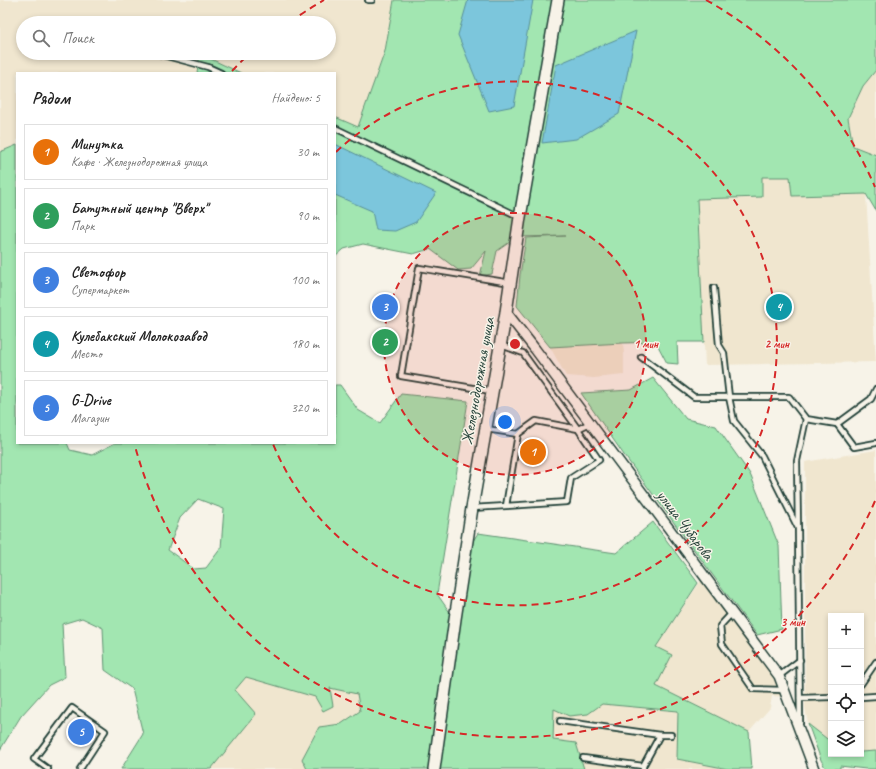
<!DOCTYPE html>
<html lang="ru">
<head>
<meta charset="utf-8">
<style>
  body { margin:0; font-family:Caveat,sans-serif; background:#f2f2f2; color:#222 }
  .controls { position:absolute; right:12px; bottom:12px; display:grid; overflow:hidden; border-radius:0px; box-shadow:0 2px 6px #0003 }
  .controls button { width:36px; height:36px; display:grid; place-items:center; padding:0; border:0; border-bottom:1px solid #e0e0e0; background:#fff; color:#222; font:20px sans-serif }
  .you { position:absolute; left:505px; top:422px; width:14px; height:14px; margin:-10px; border:3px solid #fff; border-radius:50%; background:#1a73e8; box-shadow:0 0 0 6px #1a73e833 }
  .badge { display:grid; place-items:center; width:26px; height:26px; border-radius:50%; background:#7c3aed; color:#fff; font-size:13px; font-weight:700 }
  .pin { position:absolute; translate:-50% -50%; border:2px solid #fff; box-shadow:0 1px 4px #0006 }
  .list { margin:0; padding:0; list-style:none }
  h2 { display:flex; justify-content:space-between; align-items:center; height:52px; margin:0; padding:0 16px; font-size:17px }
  h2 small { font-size:13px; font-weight:400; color:#767676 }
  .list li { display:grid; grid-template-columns:26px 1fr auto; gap:12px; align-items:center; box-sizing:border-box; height:56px; margin:0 8px 8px; padding:0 8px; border:1px solid #e0e0e0; border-radius:0px }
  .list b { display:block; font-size:15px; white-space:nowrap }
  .list p { margin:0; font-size:13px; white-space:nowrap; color:#767676 }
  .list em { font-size:13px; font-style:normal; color:#767676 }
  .icon { flex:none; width:22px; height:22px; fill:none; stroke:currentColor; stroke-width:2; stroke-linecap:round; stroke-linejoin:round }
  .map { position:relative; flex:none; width:876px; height:769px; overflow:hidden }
  .search { position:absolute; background:#fff; box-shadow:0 2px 6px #0003; left:16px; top:16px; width:320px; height:44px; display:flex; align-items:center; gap:10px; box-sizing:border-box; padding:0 14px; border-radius:22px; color:#767676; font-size:15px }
  .panel { position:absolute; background:#fff; box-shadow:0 2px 6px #0003; left:16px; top:72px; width:320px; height:372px; border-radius:0px }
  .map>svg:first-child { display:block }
  .built { fill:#f0e6cf; fill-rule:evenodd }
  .green { fill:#a2e6b1; stroke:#609272; fill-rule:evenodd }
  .water { fill:#7cc6dc; stroke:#578f99 }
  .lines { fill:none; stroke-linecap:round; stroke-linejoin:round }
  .service-casing { stroke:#1f3d34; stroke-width:8 }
  .minor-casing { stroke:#1f3d34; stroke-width:12 }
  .tertiary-casing { stroke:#1f3d34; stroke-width:14 }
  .service { stroke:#f7f3e8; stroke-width:4.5 }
  .minor { stroke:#f7f3e8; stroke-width:9 }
  .tertiary { stroke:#f7f3e8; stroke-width:11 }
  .ring { fill:none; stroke:#d62828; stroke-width:2; stroke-dasharray:7 5 }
  .labels { text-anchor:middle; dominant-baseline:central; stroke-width:3; stroke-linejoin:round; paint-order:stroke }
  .street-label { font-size:16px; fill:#1f3d34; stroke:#f7f3e8 }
  .centre { fill:#d62828; stroke:#f7f3e8; stroke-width:2 }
  .ring-label { font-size:12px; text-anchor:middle; font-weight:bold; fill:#d62828; stroke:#f7f3e8; stroke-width:3; stroke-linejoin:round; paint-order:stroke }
</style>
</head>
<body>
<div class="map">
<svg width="876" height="769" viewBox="0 0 876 769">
  <rect width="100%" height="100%" fill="#f7f3e8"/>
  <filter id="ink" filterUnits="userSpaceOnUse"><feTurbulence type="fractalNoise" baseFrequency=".025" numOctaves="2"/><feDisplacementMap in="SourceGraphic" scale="8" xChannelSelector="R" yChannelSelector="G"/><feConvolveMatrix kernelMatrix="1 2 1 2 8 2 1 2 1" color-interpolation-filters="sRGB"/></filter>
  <g filter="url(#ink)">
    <g class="built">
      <path d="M 0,0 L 394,0 L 385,51 L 358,128 L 335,117 L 335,73 L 241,73 L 201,54 L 197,73 L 17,73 L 17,145 L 0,152 ZM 23,23 L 329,23 L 329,53 L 23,53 Z"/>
      <polygon points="876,70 876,155 853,146 848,118 863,86"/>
      <polygon points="762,177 791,177 792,196 866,194 876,362 705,365 697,199 761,197"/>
      <polygon points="623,343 624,354 624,375 594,378 566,376 550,347"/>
      <polygon points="876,450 876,751 861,752 861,616 831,616 831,742 808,724 805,707 805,462"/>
      <polygon points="704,576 779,676 787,697 772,696 770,708 749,732 656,686 671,655 656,647"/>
      <polygon points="234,584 409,682 392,769 142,769"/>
      <polygon points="601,704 678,711 677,759 728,769 584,769 576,743 553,740 554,708 588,714"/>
    </g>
    <g class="green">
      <polygon points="394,0 876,0 876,70 863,86 848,118 853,146 876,155 876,211 866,194 792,196 790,177 762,177 762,197 697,199 704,342 677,342 678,364 667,363 656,342 623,343 550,347 517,306 520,275 526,238 565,236 517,237 497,251 492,274 480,276 486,251 471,269 458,270 430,249 413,254 363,244 344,249 335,257 335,117 358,127 385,51"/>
      <polygon points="200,54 241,73 197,73"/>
      <path d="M 17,145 L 17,443 L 67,443 L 70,450 L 92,455 L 115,443 L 335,443 L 335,385 L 340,385 L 358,410 L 380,423 L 401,394 L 468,401 L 437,594 L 451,614 L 429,769 L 307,769 L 302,759 L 319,727 L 341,724 L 360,711 L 357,694 L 330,688 L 333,706 L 323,711 L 315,697 L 246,677 L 235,690 L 256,714 L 211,769 L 121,769 L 143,734 L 132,689 L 105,670 L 103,628 L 82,618 L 62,624 L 65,677 L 49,685 L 21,716 L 0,750 L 0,152 ZM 198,499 L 224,509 L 221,548 L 206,568 L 194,569 L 168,550 L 180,518 Z"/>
      <polygon points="653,378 686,419 716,426 750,474 779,546 782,629 757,635 624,455 581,393 631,390"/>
      <polygon points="653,522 698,583 656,647 672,655 656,686 749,732 752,769 728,769 677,759 678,711 602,704 588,714 569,716 554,709 553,740 576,743 584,769 438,769 470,556 473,541 478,533 616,553"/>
      <polygon points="808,724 831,742 831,754 861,754 861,752 876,751 876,769 866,769 840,766 840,769 826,769 821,760"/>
    </g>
    <g class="water">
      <polygon points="468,0 533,0 514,106 489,111 458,35"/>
      <polygon points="636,31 619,114 576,139 542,143 556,65"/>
      <polygon points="335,144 436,193 416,222 395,231 376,230 372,211 335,195"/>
    </g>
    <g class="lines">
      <defs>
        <g id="service">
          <polyline points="368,0 372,0"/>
          <polyline points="155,53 208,67 221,73"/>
          <polyline points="335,128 520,217"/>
          <polyline points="714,288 719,345 724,353 729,397 734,421 762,456 798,528 800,723"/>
          <polyline points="501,345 523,353 578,429 590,423"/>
          <polyline points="641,357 694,397 789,397 806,419"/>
          <polyline points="491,391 401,376 419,268 511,283"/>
          <polyline points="837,424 871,399 876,389"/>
          <polyline points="486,429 518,434"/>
          <polyline points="472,508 506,506 518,434 536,421 578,429 599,460 571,478 567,502 506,506"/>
          <polyline points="798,528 797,461 806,419 837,424 854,447 876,443"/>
          <polyline points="732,613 720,626 722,644 753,689 784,690"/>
          <polyline points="779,676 800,660"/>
          <polyline points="861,684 876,662"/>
          <polyline points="861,697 876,696"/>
          <polyline points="800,698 831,697"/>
          <polyline points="560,721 660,735 671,735"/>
          <polyline points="583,758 643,766"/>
          <polyline points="48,769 34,759 72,708 105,731 80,769"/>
          <polyline points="643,769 643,766 660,735"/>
        </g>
        <polyline id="minor" points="506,312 535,349 779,676 814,769"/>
        <polyline id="tertiary" points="434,769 455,619 472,508 506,312 520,217 558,0"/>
      </defs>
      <use href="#service" class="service-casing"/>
      <use href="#minor" class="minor-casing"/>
      <use href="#tertiary" class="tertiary-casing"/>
      <use href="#service" class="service"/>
      <use href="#minor" class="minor"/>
      <use href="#tertiary" class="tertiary"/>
    </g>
  </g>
  <circle cx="515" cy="344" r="131" fill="#d62828" fill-opacity=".12"/>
  <g class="ring">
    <circle cx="515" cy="344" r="131"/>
    <path d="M336 152A262 262 0 1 1 273 444"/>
    <path d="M875 501A393 393 0 0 1 135 446M232 71A393 393 0 0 1 249 54M290 22A393 393 0 0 1 324 0M706 0A393 393 0 0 1 875 187"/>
  </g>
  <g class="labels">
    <g class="street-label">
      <text transform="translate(478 381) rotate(-80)">Железнодорожная улица</text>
      <text transform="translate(685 525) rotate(53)">улица Чубарова</text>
    </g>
  </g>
  <circle cx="515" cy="344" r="6" class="centre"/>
  <g class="ring-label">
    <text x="646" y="348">1 мин</text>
    <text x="777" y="348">2 мин</text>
    <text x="793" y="626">3 мин</text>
  </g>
</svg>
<div class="controls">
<button>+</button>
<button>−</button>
<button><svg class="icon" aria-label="locate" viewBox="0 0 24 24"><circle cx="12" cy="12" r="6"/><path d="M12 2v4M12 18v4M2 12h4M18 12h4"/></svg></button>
<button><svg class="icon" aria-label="layers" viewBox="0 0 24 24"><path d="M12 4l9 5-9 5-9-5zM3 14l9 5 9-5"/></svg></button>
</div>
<div class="you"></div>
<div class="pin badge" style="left:533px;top:452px;background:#e8710a">1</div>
<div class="pin badge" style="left:385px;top:342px;background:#2e9e5b">2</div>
<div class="pin badge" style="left:385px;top:307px;background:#3f7fe0">3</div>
<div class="pin badge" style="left:779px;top:307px;background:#0f9aa8">4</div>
<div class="pin badge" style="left:81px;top:732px;background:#3f7fe0">5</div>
<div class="search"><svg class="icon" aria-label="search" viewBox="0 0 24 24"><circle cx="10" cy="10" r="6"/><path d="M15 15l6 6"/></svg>Поиск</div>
<section class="panel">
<h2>Рядом<small>Найдено: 5</small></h2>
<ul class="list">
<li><span class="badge" style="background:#e8710a">1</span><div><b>Минутка</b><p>Кафе · Железнодорожная улица</p></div><em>30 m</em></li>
<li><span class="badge" style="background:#2e9e5b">2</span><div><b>Батутный центр &quot;Вверх&quot;</b><p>Парк</p></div><em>90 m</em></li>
<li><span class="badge" style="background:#3f7fe0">3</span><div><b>Светофор</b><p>Супермаркет</p></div><em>100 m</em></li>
<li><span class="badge" style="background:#0f9aa8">4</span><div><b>Кулебакский Молокозавод</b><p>Место</p></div><em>180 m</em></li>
<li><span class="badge" style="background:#3f7fe0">5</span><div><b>G-Drive</b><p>Магазин</p></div><em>320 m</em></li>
</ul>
</section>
</div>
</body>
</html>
